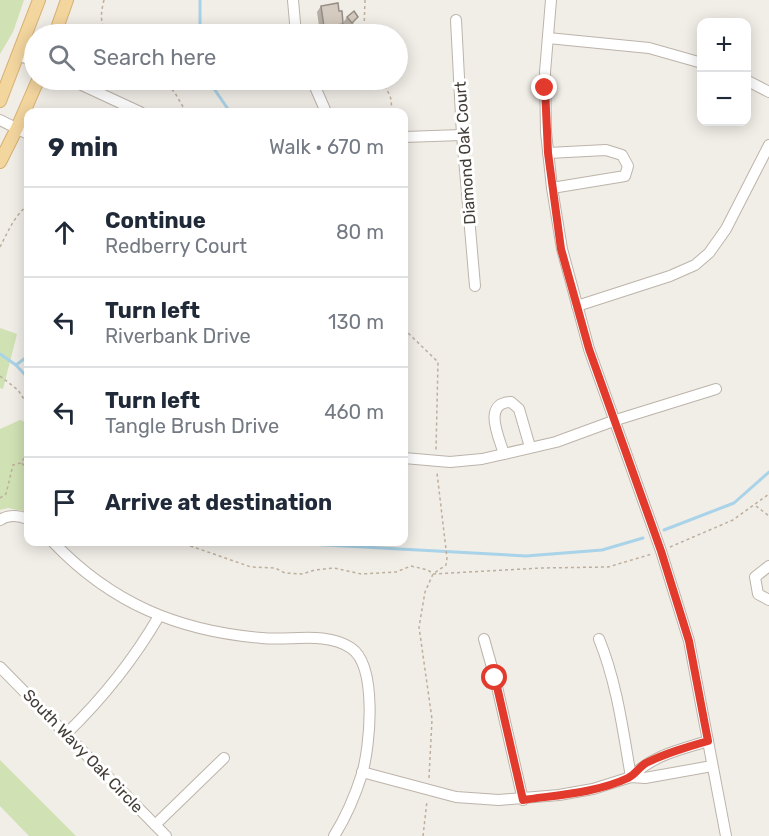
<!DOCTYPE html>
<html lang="en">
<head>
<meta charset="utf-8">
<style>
  body { margin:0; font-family:Rubik,sans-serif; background:#f2f2f3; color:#1f2937 }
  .controls { position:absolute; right:18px; top:18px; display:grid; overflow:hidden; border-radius:12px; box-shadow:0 3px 15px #0003 }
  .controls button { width:54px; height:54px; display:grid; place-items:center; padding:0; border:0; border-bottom:2px solid #e0e1e3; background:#fff; color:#1f2937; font:30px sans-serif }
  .stop { position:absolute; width:18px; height:18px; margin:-14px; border:4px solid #e23b2d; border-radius:50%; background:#fff }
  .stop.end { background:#e23b2d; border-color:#fff; box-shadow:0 2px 6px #0008 }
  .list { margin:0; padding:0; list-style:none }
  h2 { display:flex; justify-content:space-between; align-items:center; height:78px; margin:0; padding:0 24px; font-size:26px }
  h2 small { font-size:20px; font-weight:400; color:#747a83 }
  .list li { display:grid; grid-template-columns:39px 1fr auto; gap:18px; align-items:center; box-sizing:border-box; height:90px; padding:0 24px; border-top:2px solid #e0e1e3 }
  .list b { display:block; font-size:22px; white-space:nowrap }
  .list p { margin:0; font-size:20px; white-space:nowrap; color:#747a83 }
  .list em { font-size:20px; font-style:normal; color:#747a83 }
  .icon { flex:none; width:33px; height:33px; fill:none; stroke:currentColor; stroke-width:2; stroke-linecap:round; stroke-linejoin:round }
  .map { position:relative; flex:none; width:769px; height:836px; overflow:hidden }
  .search { position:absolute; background:#fff; box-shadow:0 3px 15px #0003; left:24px; top:24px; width:384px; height:66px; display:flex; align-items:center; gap:15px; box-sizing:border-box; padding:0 21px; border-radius:33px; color:#747a83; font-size:22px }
  .panel { position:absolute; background:#fff; box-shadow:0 3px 15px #0003; left:24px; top:108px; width:384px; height:438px; border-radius:12px }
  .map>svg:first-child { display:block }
  .green { fill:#d0e1b4 }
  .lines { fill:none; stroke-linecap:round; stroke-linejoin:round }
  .stream { stroke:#a9d3e8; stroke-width:3 }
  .minor-casing { stroke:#bcb4aa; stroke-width:12 }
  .major-casing { stroke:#d6b070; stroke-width:14 }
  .path { stroke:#bcaf9d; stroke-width:1.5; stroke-dasharray:3 3; stroke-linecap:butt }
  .minor { stroke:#fff; stroke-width:10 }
  .major { stroke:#f3d59e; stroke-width:12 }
  .wall { fill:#b7afa5 }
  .shaded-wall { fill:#958e86 }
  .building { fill:#d5cbc0; stroke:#958e86; stroke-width:1.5 }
  .route { stroke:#e23b2d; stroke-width:8 }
  .labels { text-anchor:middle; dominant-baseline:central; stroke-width:6; stroke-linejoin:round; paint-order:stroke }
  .street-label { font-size:16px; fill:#443d37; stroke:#fff }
</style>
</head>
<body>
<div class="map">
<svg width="769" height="836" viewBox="0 0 769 836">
  <rect width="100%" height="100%" fill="#f1ede7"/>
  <g class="green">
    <polygon points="0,0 24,0 13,32 0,54"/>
    <polygon points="0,328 17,334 3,389 0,388"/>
    <polygon points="20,420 28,423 28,512 8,508 0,510 0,429"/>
    <polygon points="0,760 76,836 29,836 0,806"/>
  </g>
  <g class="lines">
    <g class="stream">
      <polyline points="200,0 200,34"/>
      <polyline points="208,80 230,112"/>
      <polyline points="0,354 16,365 28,378"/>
      <polyline points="16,365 28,356"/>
      <polyline points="664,530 734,503 769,472"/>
      <polyline points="271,542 526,556 602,550 643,538"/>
    </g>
    <defs>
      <g id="minor">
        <polyline points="293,0 296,34"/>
        <polyline points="551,0 545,72 546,132 552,188 562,249 589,349 661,551 689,641 726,836"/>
        <polyline points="456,20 462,135 475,286"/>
        <polyline points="548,38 649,48 702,63"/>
        <polyline points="19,55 34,62"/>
        <polyline points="71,80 140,112"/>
        <polyline points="312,80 326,112"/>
        <polyline points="746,80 769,92"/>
        <polyline points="0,120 28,134"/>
        <polyline points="404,137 462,135"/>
        <polyline points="548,153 606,150 622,155 628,166 625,176 552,188"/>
        <polyline points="577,306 670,276 695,265 709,253 726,229 769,145"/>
        <path d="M 504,454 C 499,437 482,403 511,402 L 519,409 L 530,447"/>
        <polyline points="404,458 450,462 482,459 556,442 616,420 716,389"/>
        <path d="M 0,520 C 9,514 18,515 28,519"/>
        <path d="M 53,542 C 111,603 178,631 262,638 C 290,641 326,631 351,648 C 378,666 370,747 362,774 C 355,796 346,817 334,836"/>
        <polyline points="769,566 755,577 758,594 769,600"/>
        <polyline points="484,639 495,678 523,800"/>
        <path d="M 599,639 C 617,683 623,731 631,777"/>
        <polyline points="0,667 166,836"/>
        <path d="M 66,734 C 103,698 133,661 159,616"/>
        <polyline points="362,772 456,797 499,800 559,795 593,789 631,777 645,778 712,766"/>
        <path d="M 631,777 C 653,755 679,750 708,741"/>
        <polyline points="155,825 224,758"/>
      </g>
      <g id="major">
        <polyline points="55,34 67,0"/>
        <polyline points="0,101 39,0"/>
        <polyline points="0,162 17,128 38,80"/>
      </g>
    </defs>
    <use href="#minor" class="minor-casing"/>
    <use href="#major" class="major-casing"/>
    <g class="path">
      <path d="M 104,0 C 101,12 99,24 108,34"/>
      <polyline points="365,0 364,29 366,34"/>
      <polyline points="164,80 175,93 186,112"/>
      <polyline points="383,80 391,99 392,112"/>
      <path d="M 0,247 C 8,232 14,216 28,205"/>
      <polyline points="404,329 438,362 436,450"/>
      <polyline points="0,376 18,390 28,405"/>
      <polyline points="22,463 28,472"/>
      <polyline points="0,498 6,494 13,465 21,463 28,452"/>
      <polyline points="756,506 769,516"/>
      <polyline points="179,542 251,567 275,568 285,573 302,574 315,570 334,568 361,574 396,572 411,566 428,570 433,574 541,568 608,567 652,554"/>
      <polyline points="670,547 733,520 769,494"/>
      <polyline points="429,778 432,719 419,627 425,592 433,574 446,565 447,558 437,473"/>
      <polyline points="423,836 427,801"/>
    </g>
    <use href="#minor" class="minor"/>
    <use href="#major" class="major"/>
  </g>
  <g class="wall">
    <polygon points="321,6 338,30 320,33 317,12"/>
    <polygon points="347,17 354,23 347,29 343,23"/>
  </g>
  <polygon class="shaded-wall" points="343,24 338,30 320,33 324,27"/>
  <g class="building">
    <polygon points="338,3 339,11 342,11 343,24 324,27 321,6"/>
    <polygon points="354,11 358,17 352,23 347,17"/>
  </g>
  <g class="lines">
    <path class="route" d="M 495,678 L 523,800 C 557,795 596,793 628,778 C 635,775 639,767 646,763 C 666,753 687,747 708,741 L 689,641 L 680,612 L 661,551 L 589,349 L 561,249 L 548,153 L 545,88"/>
  </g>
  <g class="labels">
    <g class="street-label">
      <text transform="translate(465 153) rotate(-94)">Diamond Oak Court</text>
      <text transform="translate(83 751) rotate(46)">South Wavy Oak Circle</text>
    </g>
  </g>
</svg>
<div class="controls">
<button>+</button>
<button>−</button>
</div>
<div class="stop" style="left:495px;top:678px"></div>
<div class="stop end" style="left:545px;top:88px"></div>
<div class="search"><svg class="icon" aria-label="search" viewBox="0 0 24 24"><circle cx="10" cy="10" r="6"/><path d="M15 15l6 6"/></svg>Search here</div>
<section class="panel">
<h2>9 min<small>Walk · 670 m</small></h2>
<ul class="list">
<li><svg class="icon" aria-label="ahead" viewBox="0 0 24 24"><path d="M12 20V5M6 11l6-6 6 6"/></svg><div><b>Continue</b><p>Redberry Court</p></div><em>80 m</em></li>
<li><svg class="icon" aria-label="left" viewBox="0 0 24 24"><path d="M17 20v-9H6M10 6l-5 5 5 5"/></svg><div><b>Turn left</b><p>Riverbank Drive</p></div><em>130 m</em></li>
<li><svg class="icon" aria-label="left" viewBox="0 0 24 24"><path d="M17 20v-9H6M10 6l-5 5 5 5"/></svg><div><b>Turn left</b><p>Tangle Brush Drive</p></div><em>460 m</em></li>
<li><svg class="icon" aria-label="arrive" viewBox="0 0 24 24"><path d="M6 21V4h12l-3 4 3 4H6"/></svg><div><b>Arrive at destination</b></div></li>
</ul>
</section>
</div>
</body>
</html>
